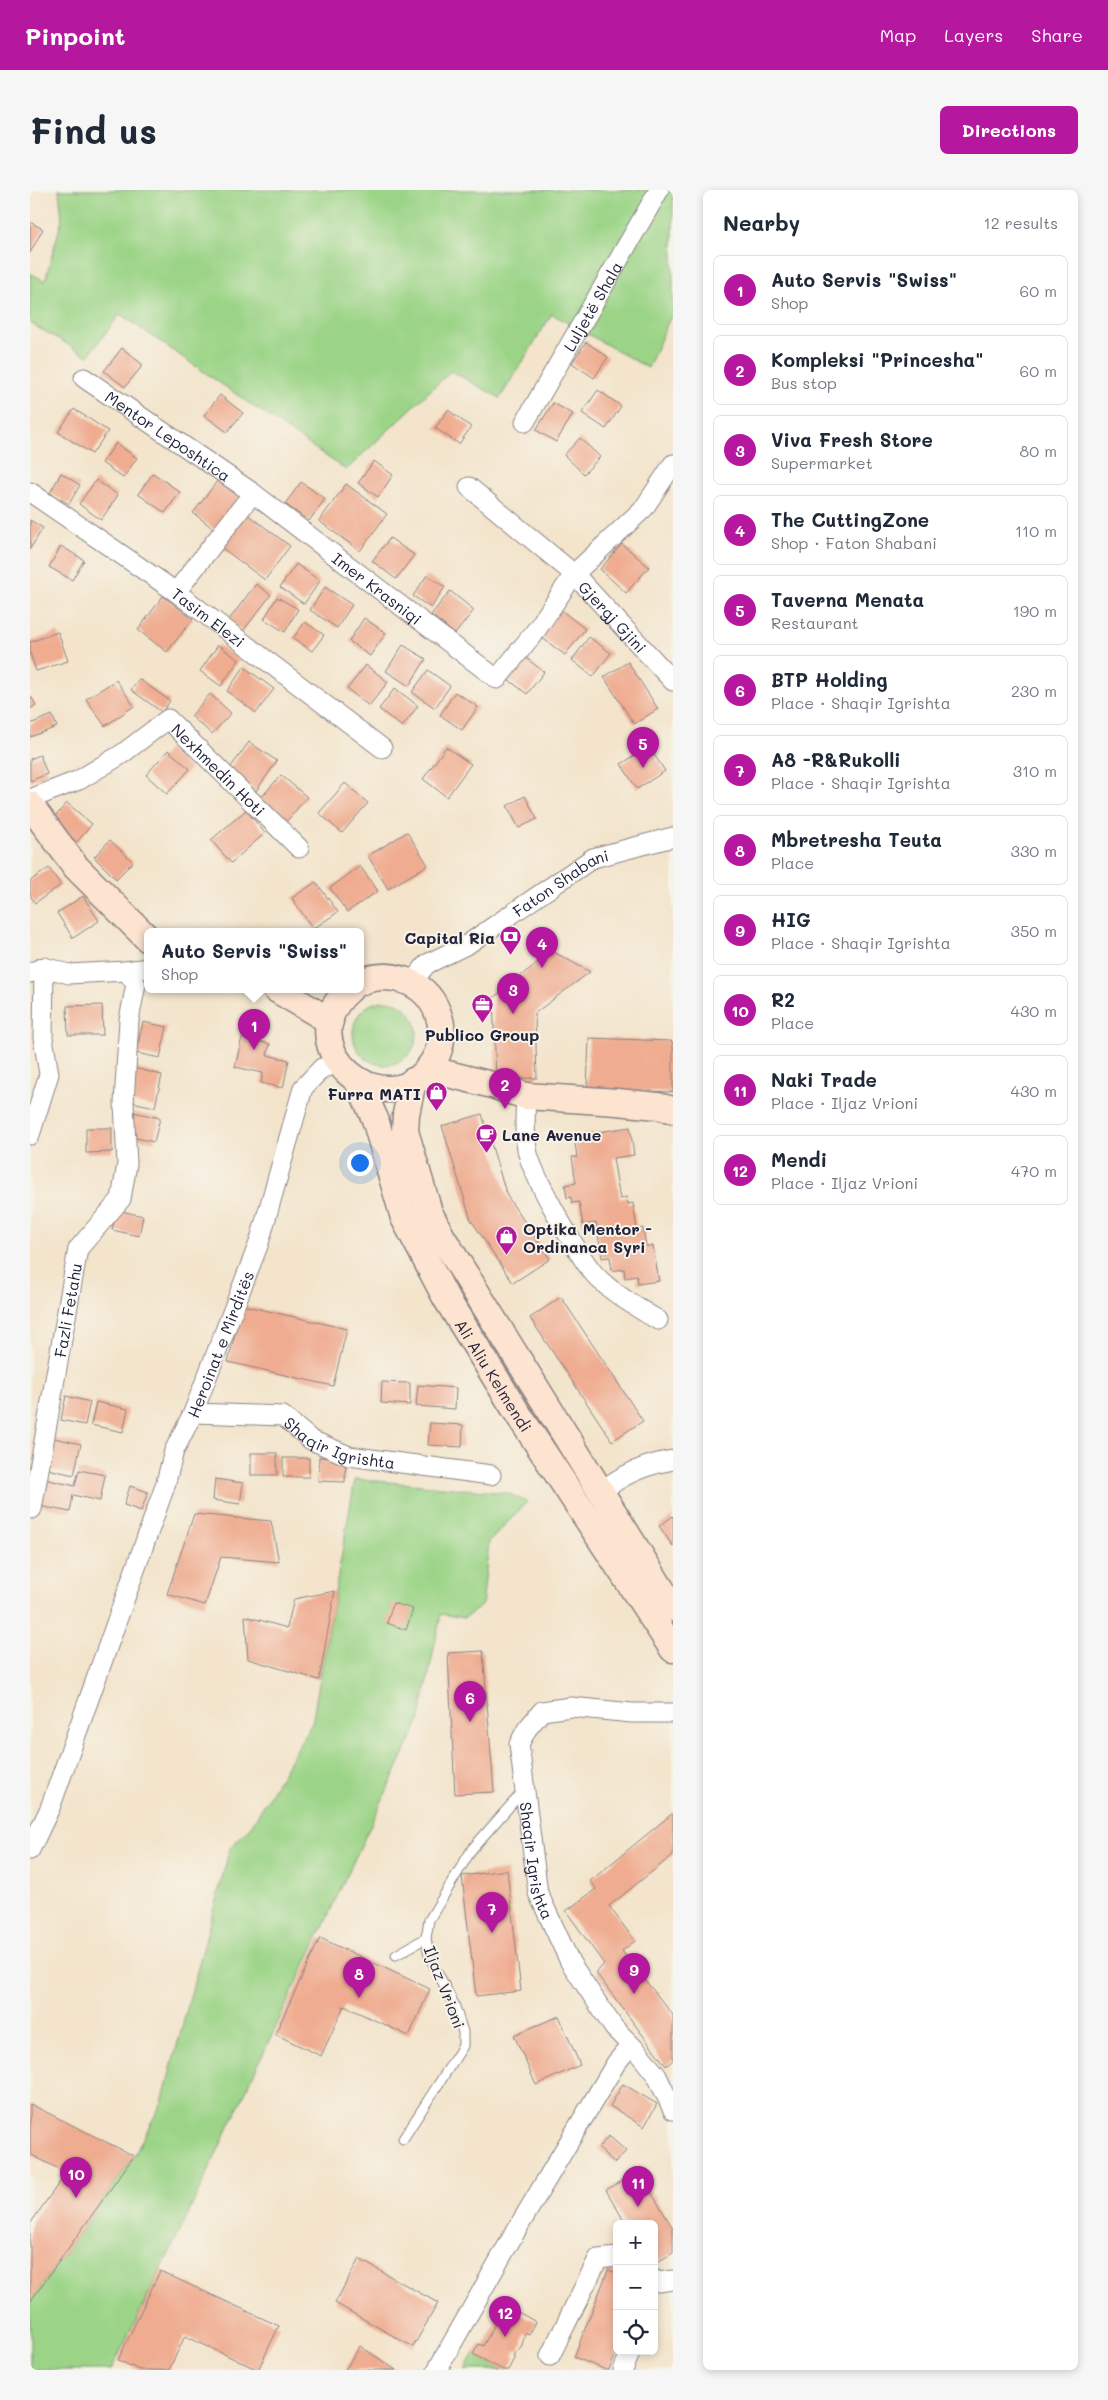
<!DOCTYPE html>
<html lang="en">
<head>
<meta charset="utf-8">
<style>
  body { margin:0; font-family:Mali,sans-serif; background:#f6f6f7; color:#1f2937 }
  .controls { position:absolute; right:15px; bottom:15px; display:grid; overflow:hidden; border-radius:8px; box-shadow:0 2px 8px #0003 }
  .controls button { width:45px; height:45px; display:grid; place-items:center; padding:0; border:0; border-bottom:1px solid #e0e1e3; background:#fff; color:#1f2937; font:25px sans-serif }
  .you { position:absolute; left:329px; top:972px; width:18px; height:18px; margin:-12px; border:4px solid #fff; border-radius:50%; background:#1a73e8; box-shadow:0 0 0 8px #1a73e833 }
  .badge { display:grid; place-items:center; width:32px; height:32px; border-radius:50%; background:#b5179e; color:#fff; font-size:16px; font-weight:700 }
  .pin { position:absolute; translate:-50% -41px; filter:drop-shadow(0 1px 2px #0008) }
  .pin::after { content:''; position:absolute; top:26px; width:18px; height:15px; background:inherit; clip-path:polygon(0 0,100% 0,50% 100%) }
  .popup { position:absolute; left:114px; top:738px; width:220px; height:65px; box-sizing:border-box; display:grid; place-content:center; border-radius:8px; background:#fff; filter:drop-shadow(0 1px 4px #0005); font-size:16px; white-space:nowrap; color:#747a83 }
  .popup b { font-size:19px; color:#1f2937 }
  .popup::after { content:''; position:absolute; left:50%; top:100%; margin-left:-10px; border:10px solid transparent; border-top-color:#fff }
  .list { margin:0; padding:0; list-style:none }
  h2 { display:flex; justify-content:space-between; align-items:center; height:65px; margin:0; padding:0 20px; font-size:21px }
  h2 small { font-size:16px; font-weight:400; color:#747a83 }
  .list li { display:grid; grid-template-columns:32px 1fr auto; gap:15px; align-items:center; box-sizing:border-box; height:70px; margin:0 10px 10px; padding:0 10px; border:1px solid #e0e1e3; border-radius:8px }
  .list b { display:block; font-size:19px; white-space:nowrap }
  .list p { margin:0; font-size:16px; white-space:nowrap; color:#747a83 }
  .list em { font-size:16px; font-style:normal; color:#747a83 }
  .icon { flex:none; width:28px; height:28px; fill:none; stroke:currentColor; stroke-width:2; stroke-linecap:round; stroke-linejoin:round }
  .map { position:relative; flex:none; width:643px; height:2180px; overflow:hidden; border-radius:8px }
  header { display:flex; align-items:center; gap:30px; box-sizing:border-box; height:70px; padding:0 25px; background:#b5179e; color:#fff }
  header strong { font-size:24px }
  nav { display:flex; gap:28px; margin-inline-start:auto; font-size:18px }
  .intro { display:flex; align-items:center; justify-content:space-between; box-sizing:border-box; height:120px; padding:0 30px }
  h1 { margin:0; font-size:35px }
  .button { padding:12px 22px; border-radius:8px; background:#b5179e; color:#fff; font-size:18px; font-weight:700 }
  main { display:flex; gap:30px; padding:0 30px }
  aside { flex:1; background:#fff; border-radius:8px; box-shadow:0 2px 8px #0003 }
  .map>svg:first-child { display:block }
  .green { fill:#9bd487; stroke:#5e7b61 }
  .building { fill:#efac90 }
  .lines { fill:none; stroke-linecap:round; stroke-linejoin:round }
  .lane-casing { stroke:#8a8383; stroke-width:11 }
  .street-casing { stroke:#8a8383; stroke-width:21 }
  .secondary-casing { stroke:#8a8383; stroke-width:29 }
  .lane { stroke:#fff; stroke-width:9 }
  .street { stroke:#fff; stroke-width:19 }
  .secondary { stroke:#fde4d1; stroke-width:26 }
  .labels { text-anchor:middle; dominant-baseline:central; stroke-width:4; stroke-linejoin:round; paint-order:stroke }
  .street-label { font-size:16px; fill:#22223b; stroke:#f7f3e8 }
  .poi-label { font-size:16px; font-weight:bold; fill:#22223b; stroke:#f7f3e8; text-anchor:end }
</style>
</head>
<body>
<header>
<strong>Pinpoint</strong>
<nav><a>Map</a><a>Layers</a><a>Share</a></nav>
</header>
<div class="intro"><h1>Find us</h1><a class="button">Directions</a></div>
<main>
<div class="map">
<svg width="643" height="2180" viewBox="0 0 643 2180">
  <rect width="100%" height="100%" fill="#f7f3e8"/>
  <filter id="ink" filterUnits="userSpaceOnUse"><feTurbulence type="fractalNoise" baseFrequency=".02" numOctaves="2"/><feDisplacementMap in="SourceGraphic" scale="10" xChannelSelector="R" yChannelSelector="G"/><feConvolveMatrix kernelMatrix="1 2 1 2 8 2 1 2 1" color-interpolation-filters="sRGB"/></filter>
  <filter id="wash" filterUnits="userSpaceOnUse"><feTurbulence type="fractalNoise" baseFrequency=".0096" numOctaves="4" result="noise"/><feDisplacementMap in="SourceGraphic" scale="20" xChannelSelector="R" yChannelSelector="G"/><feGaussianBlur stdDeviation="1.12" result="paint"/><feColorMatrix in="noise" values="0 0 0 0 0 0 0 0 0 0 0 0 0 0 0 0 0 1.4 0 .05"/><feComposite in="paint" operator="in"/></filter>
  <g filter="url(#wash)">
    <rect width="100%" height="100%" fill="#f3e4cb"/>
    <g class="green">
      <polygon points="29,0 643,0 643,121 618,178 522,124 470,208 421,181 316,280 90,124 58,166 0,133 0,83 15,91 32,29"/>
      <circle cx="355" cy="843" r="32"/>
      <polygon points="325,1289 477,1303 497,1312 459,1352 452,1416 434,1428 411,1424 389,1532 151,2039 81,2180 0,2180 0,2112 104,1966 132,1912 200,1658 222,1635 282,1533"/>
      <polygon points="443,2164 473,2180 435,2180"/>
    </g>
    <g id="blocks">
      <g class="building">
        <polygon points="0,32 13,39 0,63"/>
        <polygon points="556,152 578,167 564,188 542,173"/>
        <polygon points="92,158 113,175 95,197 74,181"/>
        <polygon points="568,200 591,216 576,239 552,223"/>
        <polygon points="190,205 213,223 197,242 174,225"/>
        <polygon points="523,213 543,224 526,252 506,240"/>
        <polygon points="44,219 78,241 62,264 28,242"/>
        <polygon points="418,220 441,237 429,254 405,238"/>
        <polygon points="550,248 570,267 554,284 534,265"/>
        <polygon points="86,253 107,268 93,288 72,273"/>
        <polygon points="344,271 363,285 348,307 328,293"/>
        <polygon points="31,283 50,295 39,314 20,303"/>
        <polygon points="123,283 150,302 135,323 108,304"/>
        <polygon points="66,290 88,305 71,330 49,314"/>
        <polygon points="188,290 209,307 184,339 163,323"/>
        <polygon points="271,292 295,309 279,331 255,314"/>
        <polygon points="316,294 357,324 330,361 289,331"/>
        <polygon points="213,321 260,356 235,390 188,355"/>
        <polygon points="0,330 13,338 0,359"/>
        <polygon points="360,348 384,365 366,389 342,371"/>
        <polygon points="592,354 619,377 596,403 570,379"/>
        <polygon points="31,356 54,370 42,390 19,377"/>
        <polygon points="266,374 290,391 274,414 250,397"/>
        <polygon points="397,385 415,397 401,418 383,406"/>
        <polygon points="226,394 241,405 213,441 198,431"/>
        <polygon points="295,397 322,415 307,438 280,420"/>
        <polygon points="420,401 444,420 425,444 401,425"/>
        <polygon points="133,406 163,429 137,462 108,440"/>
        <polygon points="247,407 268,419 255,442 234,429"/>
        <polygon points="531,420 555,439 535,465 511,447"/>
        <polygon points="334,428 356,443 340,466 319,451"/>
        <polygon points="275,432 294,445 282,461 263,448"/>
        <polygon points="28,442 38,471 6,481 0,463 0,452"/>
        <polygon points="559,447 581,463 563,487 542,470"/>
        <polygon points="188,455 209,470 191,496 170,481"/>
        <polygon points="373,455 396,469 379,496 356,481"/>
        <polygon points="491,464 514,482 497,504 474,486"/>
        <polygon points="598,472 628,519 604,534 574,487"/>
        <polygon points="336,475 358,492 339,516 317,499"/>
        <polygon points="214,477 244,499 226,523 197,501"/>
        <polygon points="398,480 420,496 405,518 382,502"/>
        <polygon points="109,489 140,511 132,522 101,500"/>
        <polygon points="86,490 104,516 75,536 56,509"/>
        <polygon points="365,498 388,516 372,537 349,519"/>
        <polygon points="425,502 448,517 432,540 410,525"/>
        <polygon points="180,504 201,523 182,544 161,526"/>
        <polygon points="0,505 6,515 0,519"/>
        <polygon points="22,525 27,537 0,547 0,534"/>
        <polygon points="219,552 247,571 226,601 198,581"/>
        <polygon points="416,557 441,574 417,607 393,589"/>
        <polygon points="619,557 635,581 607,599 591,574"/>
        <polygon points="138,560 160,579 137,604 116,585"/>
        <polygon points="10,565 17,584 0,591 0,569"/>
        <polygon points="251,585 277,607 256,632 230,609"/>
        <polygon points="315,593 338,613 312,643 289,623"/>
        <polygon points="495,606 507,629 489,638 477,616"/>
        <polygon points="37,613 62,634 47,652 22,630"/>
        <polygon points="216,620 235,643 201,673 181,650"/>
        <polygon points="377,642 398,675 358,699 338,666"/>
        <polygon points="80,650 103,672 86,689 64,667"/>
        <polygon points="330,676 348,701 317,722 300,698"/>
        <polygon points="19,678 31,695 5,713 0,705 0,691"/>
        <polygon points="286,692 308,722 283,739 262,708"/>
        <polygon points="53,706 69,731 43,748 27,723"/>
        <polygon points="522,761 560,782 505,823 507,888 466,889 463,808"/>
        <polygon points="72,815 73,845 38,845 37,816"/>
        <polygon points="113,832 137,837 130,868 106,863"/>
        <polygon points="212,847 240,854 237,865 259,870 253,898 231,893 233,883 205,877"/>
        <polygon points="559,848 641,851 643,853 643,902 557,899"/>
        <polygon points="104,878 132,885 125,917 97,911"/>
        <polygon points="103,922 130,928 124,952 97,946"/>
        <polygon points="452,924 477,1006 520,1069 483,1093 441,1030 412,936"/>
        <polygon points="600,937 604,965 583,968 590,1009 597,1007 598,1014 603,1013 607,1039 613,1038 616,1056 623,1056 629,1091 608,1094 607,1086 595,1088 594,1079 582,1081 580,1067 572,1068 566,1033 553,1035 549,1012 542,1013 541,1007 537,1008 535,995 546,993 542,967 547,967 544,946"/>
        <polygon points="56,938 82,938 82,962 56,963"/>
        <polygon points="87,1020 113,1026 109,1046 82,1040"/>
        <polygon points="531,1107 613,1231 582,1251 500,1128"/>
        <polygon points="212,1115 317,1139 303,1196 198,1172"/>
        <polygon points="352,1192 380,1193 380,1215 351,1213"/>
        <polygon points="388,1195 426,1198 425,1219 386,1216"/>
        <polygon points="36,1206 60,1212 55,1235 31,1230"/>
        <polygon points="66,1212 98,1219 93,1242 61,1235"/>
        <polygon points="400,1233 433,1235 432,1257 398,1255"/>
        <polygon points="20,1247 51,1254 44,1285 13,1278"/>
        <rect x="221" y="1263" width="26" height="22"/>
        <polygon points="289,1267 316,1268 315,1292 288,1291"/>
        <rect x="253" y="1268" width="26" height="19"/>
        <polygon points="49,1280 75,1285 70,1311 43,1305 40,1322 4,1315 10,1288 45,1296"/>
        <polygon points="185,1289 213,1293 210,1314 183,1310"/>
        <polygon points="100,1296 118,1302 111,1321 94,1315"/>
        <polygon points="164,1324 241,1331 249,1372 191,1367 175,1415 137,1404"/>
        <polygon points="643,1326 643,1356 629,1336"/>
        <polygon points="305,1401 289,1490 218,1469 215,1426 257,1438 264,1409"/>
        <polygon points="363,1413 383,1419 376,1440 357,1433"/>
        <polygon points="453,1461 464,1602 425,1604 418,1463"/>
        <polygon points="643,1623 643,1665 579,1716 605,1751 592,1761 643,1825 643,1870 636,1876 566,1783 574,1774 536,1721 566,1699 560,1691"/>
        <polygon points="477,1680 491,1801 446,1806 432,1686"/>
        <polygon points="290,1748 400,1799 379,1846 314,1816 291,1866 245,1844"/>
        <polygon points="529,1826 550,1875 506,1895 484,1845"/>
        <polygon points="593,1894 627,1914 614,1937 580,1916"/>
        <polygon points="0,1914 104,1966 0,2112 0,2034 36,1983 0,1964"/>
        <polygon points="579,1946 596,1961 585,1973 568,1958"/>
        <polygon points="608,1981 643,2038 643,2063 624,2074 624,2034 596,2034 576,2000"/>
        <polygon points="329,2069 408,2113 383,2157 305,2113"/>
        <polygon points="578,2080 587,2083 587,2161 579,2180 576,2180 544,2167"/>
        <polygon points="130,2081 249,2136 228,2180 155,2146 139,2180 109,2180 88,2170"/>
        <polygon points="472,2113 506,2132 499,2145 495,2143 492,2155 488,2161 486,2160 483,2166 485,2167 478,2180 473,2180 443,2164 449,2154 453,2156 470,2125 467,2123"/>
        <polygon points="330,2156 366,2180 315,2180"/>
      </g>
    </g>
  </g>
  <g filter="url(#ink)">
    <use href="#blocks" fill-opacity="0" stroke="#8a8383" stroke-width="1"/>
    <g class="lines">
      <defs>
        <g id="lane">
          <polyline points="366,1765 396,1748"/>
          <polyline points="373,1949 433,1856 433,1842 424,1814 399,1766 396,1748 399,1730 442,1659 494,1600"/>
        </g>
        <g id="street">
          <path id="s1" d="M 54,188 L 223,303 L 467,489 L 507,439 L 544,384 L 614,318 L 643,274"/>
          <path id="s2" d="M 495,232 L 629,0"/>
          <path id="s3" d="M 439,297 L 544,384 L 643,491"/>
          <path id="s4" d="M 0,302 L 146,402 L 352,558"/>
          <polyline points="146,402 223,303"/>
          <path id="s5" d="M 0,609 L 49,590 L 92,564 L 138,529 L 269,658"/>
          <polyline points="0,783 14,777 39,784 96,781"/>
          <path id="s6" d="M 381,793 L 397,774 L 438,754 L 563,668 L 643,647"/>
          <path d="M 496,906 C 495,924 494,942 497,959 C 501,984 545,1059 561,1080 C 575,1099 607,1118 628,1130"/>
          <polyline points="0,945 19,884 13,848 14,777"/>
          <path id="s7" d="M 163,1223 L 253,1226 L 281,1250 L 319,1266 L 461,1285"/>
          <path d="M 570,1302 C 592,1285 616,1274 643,1270"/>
          <path id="s8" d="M 2,1319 L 48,1059 L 91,1009 L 97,974 L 94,913 L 99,830 L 106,794 L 96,781 L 118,778"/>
          <path id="s9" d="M 643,1523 L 602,1523 L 541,1517 L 512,1521 L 497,1539 L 489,1554 L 508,1703 L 540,1772 L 584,1838 L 607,1861 L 627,1886 L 643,1920"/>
          <path id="s10" d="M 0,1660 L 20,1618 L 135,1296 L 144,1261 L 163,1223 L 229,1053 L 273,898 L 292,878 L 309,874"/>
          <polyline points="624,2089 628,2092 643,2090"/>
          <polyline points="520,2166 568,2069 587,2067"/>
          <polyline points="407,2180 487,2039 586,1873 601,1855"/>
          <polyline points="593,2180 601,2161"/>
        </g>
        <g id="secondary">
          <polyline points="0,615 46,677 118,749"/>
          <polyline points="246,799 300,831"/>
          <path d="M 320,799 C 253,856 358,944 403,872 C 413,856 414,837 407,821 C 394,790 359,780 330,792"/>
          <polyline points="398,879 462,895 496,906 587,912 628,916 643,920"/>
          <path id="s11" d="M 328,891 L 345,929 L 374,1028 L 416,1108 L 488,1224 L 643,1459"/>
          <polyline points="383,891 376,924 375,941 399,1022 412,1047 643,1418"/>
        </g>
      </defs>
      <use href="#lane" class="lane-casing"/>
      <use href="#street" class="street-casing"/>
      <use href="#secondary" class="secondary-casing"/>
      <use href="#lane" class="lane"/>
      <use href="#street" class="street"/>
      <use href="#secondary" class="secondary"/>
    </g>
  </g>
  <defs>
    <symbol id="bank-pin" viewBox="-11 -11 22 30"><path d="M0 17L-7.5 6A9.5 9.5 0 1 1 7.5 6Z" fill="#b5179e" stroke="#f7f3e8"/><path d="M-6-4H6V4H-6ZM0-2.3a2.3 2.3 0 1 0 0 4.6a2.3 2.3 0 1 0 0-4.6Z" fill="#fff"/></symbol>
    <symbol id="office-pin" viewBox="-11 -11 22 30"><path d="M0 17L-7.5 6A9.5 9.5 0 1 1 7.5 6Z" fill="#b5179e" stroke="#f7f3e8"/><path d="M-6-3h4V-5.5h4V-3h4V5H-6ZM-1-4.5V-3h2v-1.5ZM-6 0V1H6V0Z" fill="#fff"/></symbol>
    <symbol id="shop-pin" viewBox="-11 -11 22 30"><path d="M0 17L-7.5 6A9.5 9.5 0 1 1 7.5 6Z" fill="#b5179e" stroke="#f7f3e8"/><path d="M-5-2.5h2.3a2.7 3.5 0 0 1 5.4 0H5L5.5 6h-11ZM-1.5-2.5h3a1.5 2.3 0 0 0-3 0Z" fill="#fff"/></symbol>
    <symbol id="cafe-pin" viewBox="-11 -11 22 30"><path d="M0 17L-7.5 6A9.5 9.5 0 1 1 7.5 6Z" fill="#b5179e" stroke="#f7f3e8"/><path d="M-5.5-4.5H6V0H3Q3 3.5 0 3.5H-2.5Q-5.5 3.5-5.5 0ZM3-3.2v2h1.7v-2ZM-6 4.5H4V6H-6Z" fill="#fff"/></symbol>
  </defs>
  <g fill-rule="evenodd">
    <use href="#bank-pin" x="468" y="734" width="25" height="34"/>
    <use href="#office-pin" x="440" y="802" width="25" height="34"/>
    <use href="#shop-pin" x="394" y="890" width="25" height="34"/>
    <use href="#cafe-pin" x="444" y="932" width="25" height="34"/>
    <use href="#shop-pin" x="464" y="1034" width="25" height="34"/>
  </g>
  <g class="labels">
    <g class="street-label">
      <text stroke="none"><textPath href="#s2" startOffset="134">Luljetë Shala</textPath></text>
      <text stroke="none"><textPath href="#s1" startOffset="102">Mentor Leposhtica</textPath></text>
      <text stroke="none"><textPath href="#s1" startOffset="361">Imer Krasniqi</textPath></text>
      <text stroke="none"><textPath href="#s4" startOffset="218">Tasim Elezi</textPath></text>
      <text stroke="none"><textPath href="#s3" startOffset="194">Gjergj Gjini</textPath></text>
      <text stroke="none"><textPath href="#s5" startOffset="232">Nexhmedin Hoti</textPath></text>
      <text stroke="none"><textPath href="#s6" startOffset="182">Faton Shabani</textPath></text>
      <text stroke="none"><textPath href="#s8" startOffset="202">Fazli Fetahu</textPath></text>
      <text stroke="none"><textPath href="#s10" startOffset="541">Heroinat e Mirditës</textPath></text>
      <text stroke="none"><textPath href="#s11" startOffset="326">Ali Aliu Kelmendi</textPath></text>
      <text stroke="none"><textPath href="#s7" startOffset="155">Shaqir Igrishta</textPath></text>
      <text stroke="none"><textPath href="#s9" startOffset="290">Shaqir Igrishta</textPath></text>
      <text transform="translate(415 1797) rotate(69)">Iljaz Vrioni</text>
    </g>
    <g class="poi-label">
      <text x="465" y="747">Capital Ria</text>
      <text x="452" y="844" text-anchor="middle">Publico Group</text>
      <text x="391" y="903">Furra MATI</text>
      <text x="472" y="944" text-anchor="start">Lane Avenue</text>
      <text x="493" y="1038" text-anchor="start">Optika Mentor -<tspan x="493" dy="18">Ordinanca Syri</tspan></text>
    </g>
  </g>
</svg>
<div class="controls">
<button>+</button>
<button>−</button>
<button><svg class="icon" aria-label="locate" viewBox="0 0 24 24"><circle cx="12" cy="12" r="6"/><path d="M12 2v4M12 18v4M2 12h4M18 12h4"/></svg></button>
</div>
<div class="you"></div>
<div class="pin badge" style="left:224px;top:860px">1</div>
<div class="popup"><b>Auto Servis &quot;Swiss&quot;</b>Shop</div>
<div class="pin badge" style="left:475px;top:919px">2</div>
<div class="pin badge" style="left:483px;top:824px">3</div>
<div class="pin badge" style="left:512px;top:778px">4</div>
<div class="pin badge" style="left:613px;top:578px">5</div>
<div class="pin badge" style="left:440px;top:1532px">6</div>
<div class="pin badge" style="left:462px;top:1743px">7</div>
<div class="pin badge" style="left:329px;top:1808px">8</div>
<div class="pin badge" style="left:604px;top:1804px">9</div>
<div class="pin badge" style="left:46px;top:2008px">10</div>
<div class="pin badge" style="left:608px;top:2017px">11</div>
<div class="pin badge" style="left:475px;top:2147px">12</div>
</div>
<aside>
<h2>Nearby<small>12 results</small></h2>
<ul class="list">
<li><span class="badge">1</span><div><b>Auto Servis &quot;Swiss&quot;</b><p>Shop</p></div><em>60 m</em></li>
<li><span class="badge">2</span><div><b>Kompleksi &quot;Princesha&quot;</b><p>Bus stop</p></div><em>60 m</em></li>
<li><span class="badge">3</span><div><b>Viva Fresh Store</b><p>Supermarket</p></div><em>80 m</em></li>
<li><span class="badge">4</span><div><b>The CuttingZone</b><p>Shop · Faton Shabani</p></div><em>110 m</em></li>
<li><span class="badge">5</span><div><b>Taverna Menata</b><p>Restaurant</p></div><em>190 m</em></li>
<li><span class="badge">6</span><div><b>BTP Holding</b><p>Place · Shaqir Igrishta</p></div><em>230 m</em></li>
<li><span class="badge">7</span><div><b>A8 -R&amp;Rukolli</b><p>Place · Shaqir Igrishta</p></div><em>310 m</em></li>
<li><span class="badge">8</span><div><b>Mbretresha Teuta</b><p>Place</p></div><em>330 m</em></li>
<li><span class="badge">9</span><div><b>HIG</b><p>Place · Shaqir Igrishta</p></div><em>350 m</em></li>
<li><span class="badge">10</span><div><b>R2</b><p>Place</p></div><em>430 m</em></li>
<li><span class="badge">11</span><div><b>Naki Trade</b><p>Place · Iljaz Vrioni</p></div><em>430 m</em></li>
<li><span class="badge">12</span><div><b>Mendi</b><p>Place · Iljaz Vrioni</p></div><em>470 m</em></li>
</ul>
</aside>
</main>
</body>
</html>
